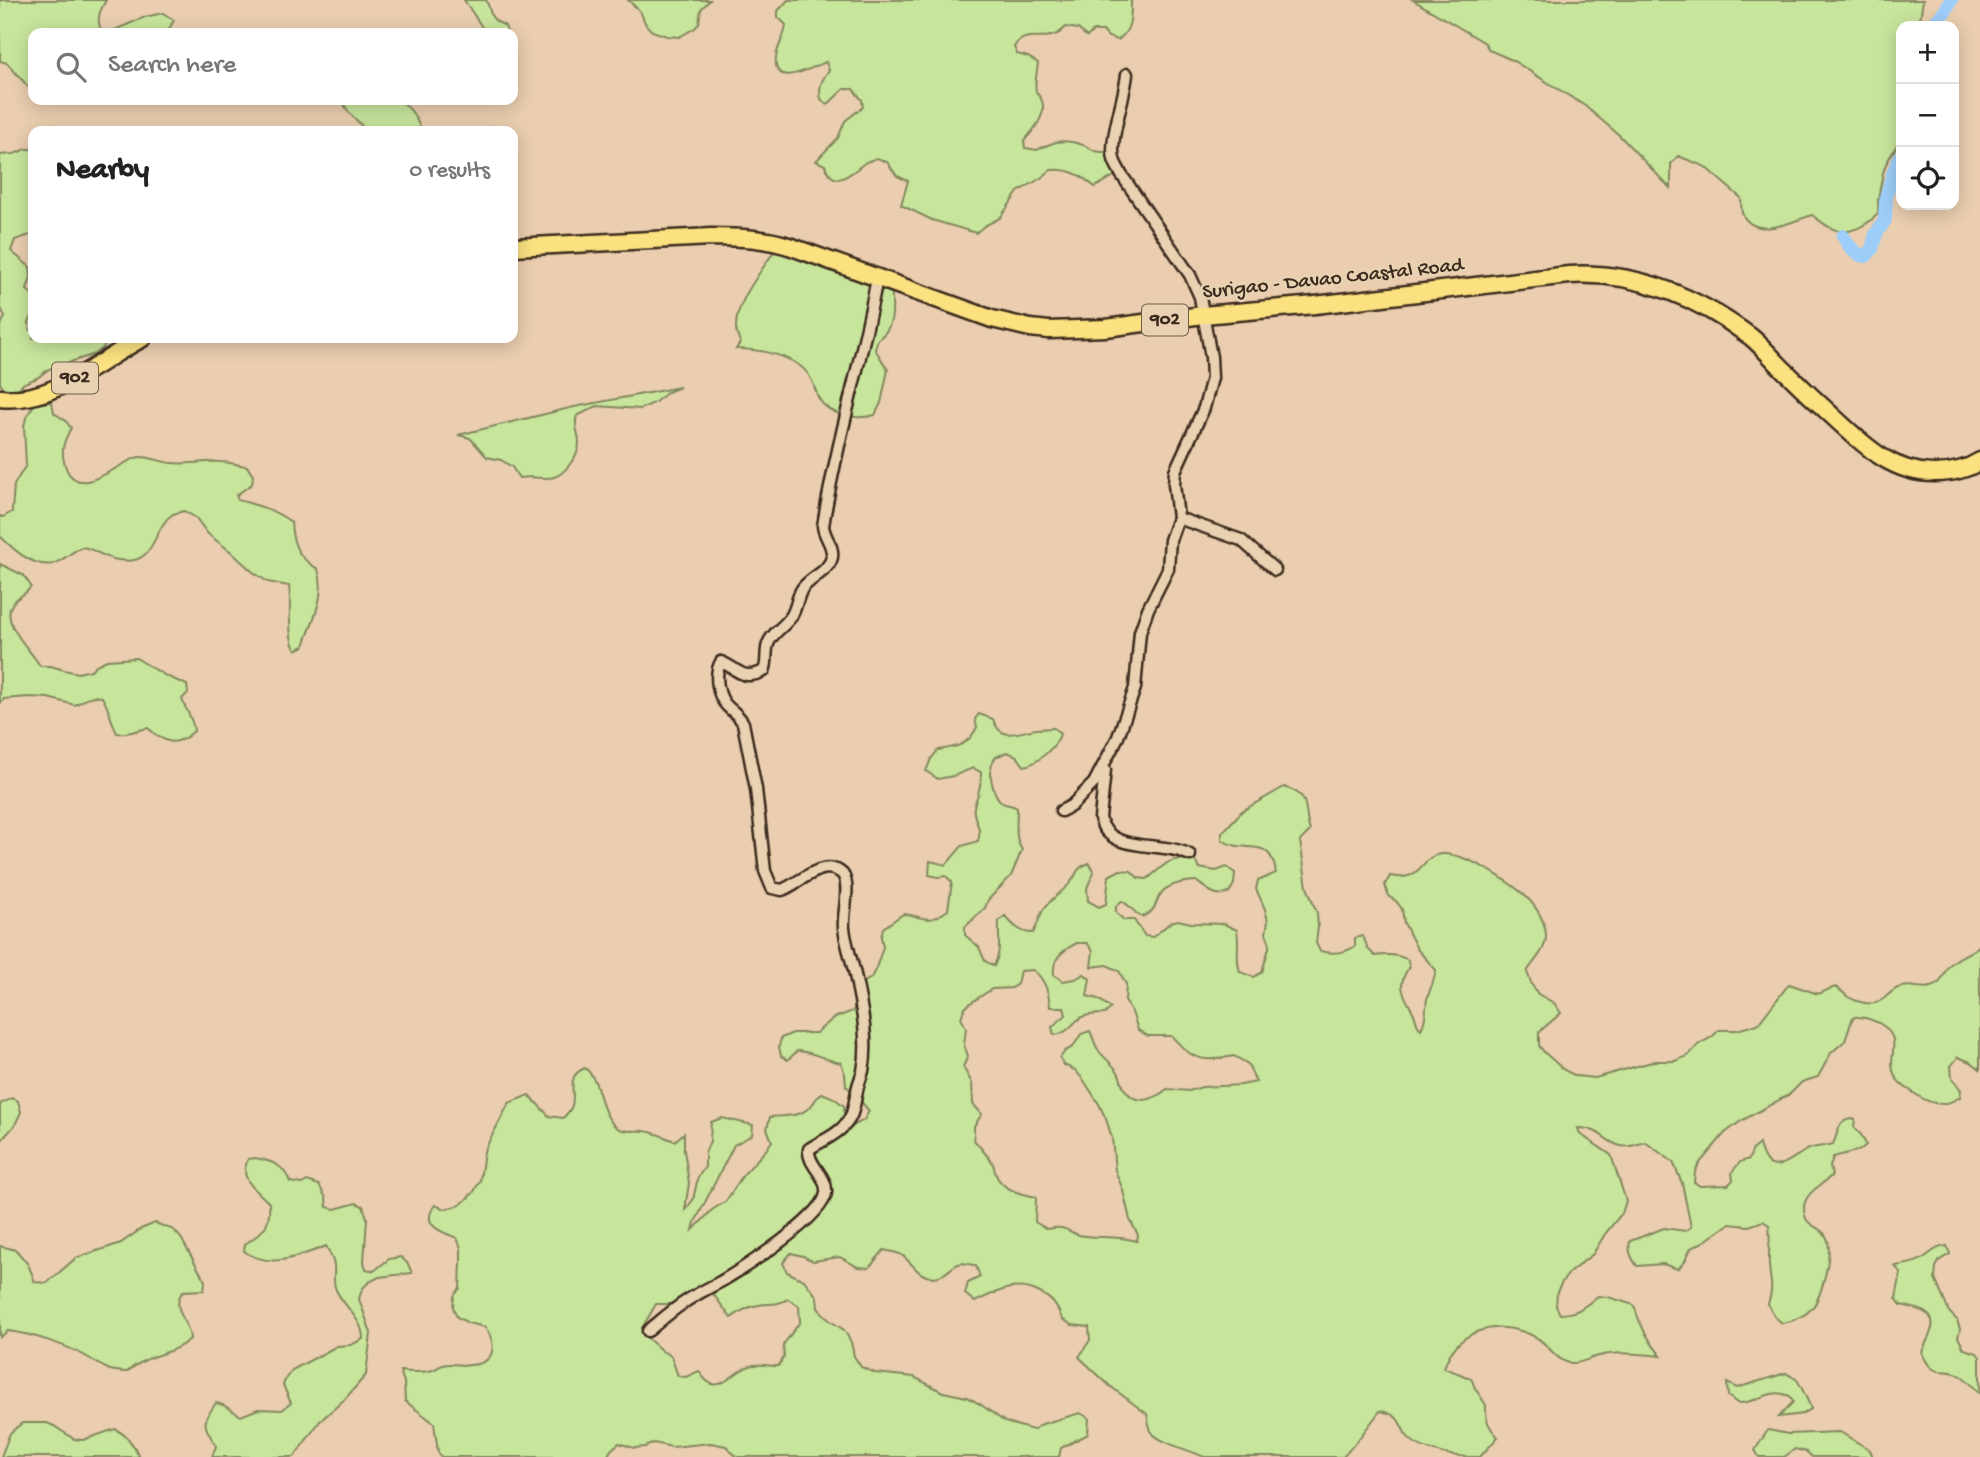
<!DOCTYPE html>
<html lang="en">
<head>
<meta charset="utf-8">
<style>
  body { margin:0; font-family:"Gochi Hand",sans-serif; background:#f6f6f6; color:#222 }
  .controls { position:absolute; right:21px; top:21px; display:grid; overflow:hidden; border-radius:14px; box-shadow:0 4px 18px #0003 }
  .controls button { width:63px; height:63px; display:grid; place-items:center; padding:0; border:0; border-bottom:2px solid #e0e0e0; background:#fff; color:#222; font:35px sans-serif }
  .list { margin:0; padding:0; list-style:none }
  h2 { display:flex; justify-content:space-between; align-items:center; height:91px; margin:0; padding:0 28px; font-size:30px }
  h2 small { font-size:23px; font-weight:400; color:#767676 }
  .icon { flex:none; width:38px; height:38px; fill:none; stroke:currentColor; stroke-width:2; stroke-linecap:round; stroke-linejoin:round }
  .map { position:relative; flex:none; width:1980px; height:1457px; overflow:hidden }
  .search { position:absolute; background:#fff; box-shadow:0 4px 18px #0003; left:28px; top:28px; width:490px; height:77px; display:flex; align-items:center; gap:18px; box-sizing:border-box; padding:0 24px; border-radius:14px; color:#767676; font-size:26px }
  .panel { position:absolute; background:#fff; box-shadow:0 4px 18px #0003; left:28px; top:126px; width:490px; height:217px; border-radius:14px }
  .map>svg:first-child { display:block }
  .green { fill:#c8e59c; stroke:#82885d; stroke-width:2; fill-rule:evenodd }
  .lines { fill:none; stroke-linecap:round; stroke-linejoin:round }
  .river { stroke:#9dcef9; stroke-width:14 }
  .minor-casing { stroke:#3b2a1e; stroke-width:15 }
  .trunk-casing { stroke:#3b2a1e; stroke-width:21 }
  .minor { stroke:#e8d2b1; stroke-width:10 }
  .trunk { stroke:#fbe180; stroke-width:16 }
  .labels { text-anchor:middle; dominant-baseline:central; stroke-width:5; stroke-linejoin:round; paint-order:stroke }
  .shield { fill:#e8d2b1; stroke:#6f5c4a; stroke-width:2 }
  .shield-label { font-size:19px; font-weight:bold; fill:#3b2a1e }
  .street-label { font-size:21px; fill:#3b2a1e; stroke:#e8d2b1 }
</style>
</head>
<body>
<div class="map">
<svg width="1980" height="1457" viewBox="0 0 1980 1457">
  <rect width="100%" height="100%" fill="#eaceaf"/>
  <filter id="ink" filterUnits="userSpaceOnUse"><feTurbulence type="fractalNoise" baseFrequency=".0143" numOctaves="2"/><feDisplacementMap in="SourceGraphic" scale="14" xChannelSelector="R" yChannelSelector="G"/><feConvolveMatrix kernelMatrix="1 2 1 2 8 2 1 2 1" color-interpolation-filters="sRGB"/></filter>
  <g filter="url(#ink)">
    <g class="green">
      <path d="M 0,0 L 106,0 C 100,11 96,17 101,30 L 110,32 L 145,17 L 163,13 L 174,20 L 167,33 L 33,33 L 33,90 L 31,90 L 7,63 L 0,61 Z"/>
      <path d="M 464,0 L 486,0 C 494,15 485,16 505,26 L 507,33 L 486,33 Z"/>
      <polygon points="628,0 710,0 701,9 699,23 695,28 679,37 667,36 652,31 646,25 640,11"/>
      <path d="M 788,0 L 1131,0 C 1131,16 1132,30 1118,40 L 1108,37 L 1103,31 L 1093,31 L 1087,37 L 1078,29 L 1066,27 C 1062,31 1058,35 1051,36 C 1037,39 1023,32 1014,47 L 1017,54 L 1028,57 L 1038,63 C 1037,73 1034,82 1036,91 C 1037,95 1041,97 1042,101 C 1047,115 1033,131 1024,141 L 1025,148 L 1037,150 C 1053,142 1062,138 1080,144 C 1094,148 1088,152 1107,152 L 1116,175 L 1095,187 C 1081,175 1069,168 1051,170 L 1041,178 L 1018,192 L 1000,218 L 984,226 L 976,233 L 932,220 L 901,205 L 908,181 L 897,176 L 887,162 L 877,158 C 876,158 867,162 866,162 C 853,171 834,193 825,165 L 816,161 L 838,138 L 845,121 L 863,107 L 862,100 L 853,89 L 844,89 L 827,105 L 821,99 C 818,86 822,80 829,70 L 826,62 C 813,67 772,90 776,58 C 777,46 785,37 786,25 L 778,17 L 778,11 Z"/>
      <path d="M 1413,0 L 1923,0 L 1919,26 L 1901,26 L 1901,138 L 1886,164 L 1883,173 L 1878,199 L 1878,214 C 1866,226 1847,237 1831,228 C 1824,225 1818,219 1812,215 C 1794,221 1756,240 1743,215 C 1740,210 1742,204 1741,198 L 1704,166 L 1678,156 L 1671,164 L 1671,189 L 1619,135 L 1585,106 L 1512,60 L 1489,50 L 1485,43 Z"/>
      <path d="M 343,100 L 389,101 L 399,100 C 411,107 416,118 422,131 L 365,131 C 359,119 346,115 343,100 Z"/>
      <polygon points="26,149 33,149 33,234 15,240 11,251 30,267 31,277 27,290 33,295 33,315 29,322 29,329 33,332 33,338 107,338 103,348 95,354 49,369 37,378 24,383 15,392 5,391 0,383 0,327 5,317 0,306 0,155 14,154"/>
      <path d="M 778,245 L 891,284 C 892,304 897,327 878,339 L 875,349 L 888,370 L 881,403 L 875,415 C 858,420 829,416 819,399 C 815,391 814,382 808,374 C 794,355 758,349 736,349 L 740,343 C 739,338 736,333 736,328 C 735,301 765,267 778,245 Z"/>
      <path d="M 680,387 L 668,392 L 654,403 L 640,409 L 597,406 L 577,416 C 573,425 579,433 579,443 C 579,452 575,457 570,464 C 553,487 542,474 519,478 L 512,467 L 501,460 L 487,457 L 470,438 L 458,435 L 574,407 Z"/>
      <path d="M 52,402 L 54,413 L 65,420 L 71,428 C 64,440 60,451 65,465 C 77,504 119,461 139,457 C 149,456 161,462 171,463 C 187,465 203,461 220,462 C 229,462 238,465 247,466 L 253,476 L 252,484 L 236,495 L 238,500 C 257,505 275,510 291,522 C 292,544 298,558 318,569 C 327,595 312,621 304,646 L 296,650 C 286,636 292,604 289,586 L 268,582 L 253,572 L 230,551 L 208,534 L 196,518 L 184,511 C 180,512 176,513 173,514 C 151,528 158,567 118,560 C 104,558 95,549 82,547 C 72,551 63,561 53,564 C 33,568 13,549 0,536 L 0,516 L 3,517 L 12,512 L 14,485 L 26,465 L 24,426 L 26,418 L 35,403 Z"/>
      <path d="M 0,564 L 23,575 L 31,586 C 27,595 17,596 12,604 C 0,623 31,650 40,666 L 51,666 L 64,670 L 78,673 L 91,670 L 96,665 L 107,660 L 136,658 L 166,676 L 187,685 L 188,693 L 182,699 C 186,711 193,718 194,731 C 176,748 164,743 148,728 C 137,730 127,735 117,733 C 111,721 109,708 102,697 L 92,696 L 75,705 L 48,698 L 29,697 L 4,699 L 0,704 Z"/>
      <path d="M 979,714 L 993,719 C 1000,740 1013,734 1031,730 C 1038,728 1046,729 1054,728 L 1060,734 C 1057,746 1036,765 1024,766 L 1017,756 L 1007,752 C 1005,753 998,756 996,757 C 986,768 992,792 1001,802 C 1006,806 1012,804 1017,808 C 1017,823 1014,837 1022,850 L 1011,876 L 988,900 L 985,908 L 965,927 L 965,935 L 979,947 L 985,961 L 994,966 C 1002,950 998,939 999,921 L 1005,916 C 1013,925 1020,933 1033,933 C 1037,926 1039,919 1042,912 C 1048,900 1062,893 1070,883 C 1079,873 1073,870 1089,863 L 1094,872 L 1087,888 L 1088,901 L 1099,907 L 1106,904 L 1109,876 L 1120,870 L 1131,871 L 1138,878 L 1147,879 C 1168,864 1166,856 1195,861 L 1199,868 L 1216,871 L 1227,867 L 1235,873 L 1234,884 L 1229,893 C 1215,898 1207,889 1196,881 C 1185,882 1172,883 1163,891 C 1152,903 1161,908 1142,917 C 1133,913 1132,906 1122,901 L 1116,906 L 1116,913 L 1124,920 L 1134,920 L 1145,936 L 1153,937 L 1171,922 L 1178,920 L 1191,923 L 1224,924 L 1237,930 C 1240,945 1235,958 1240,972 L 1254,977 L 1262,972 L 1270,944 L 1266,933 L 1268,921 L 1265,909 L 1256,889 L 1258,881 L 1276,873 C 1270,833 1246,856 1222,840 L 1222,833 L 1242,811 L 1284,787 C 1313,796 1302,807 1310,831 L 1300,841 L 1307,887 L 1317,913 L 1318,927 L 1316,943 L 1320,951 C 1332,954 1344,954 1355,946 L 1355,938 L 1363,936 L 1368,949 L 1375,956 C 1387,954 1398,954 1408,960 L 1409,967 C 1395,988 1405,995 1414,1014 C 1417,1021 1415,1024 1421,1029 C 1427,1019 1425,1010 1427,999 C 1430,989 1434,981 1436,970 L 1417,949 L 1404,923 L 1402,909 L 1396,901 L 1388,896 L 1385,885 L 1390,876 C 1424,883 1419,856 1441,854 C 1464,852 1504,878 1522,893 C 1534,903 1545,919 1546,935 C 1547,950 1534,960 1527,972 L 1532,985 L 1538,994 L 1554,1003 L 1561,1013 L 1539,1032 L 1539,1046 L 1545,1053 L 1564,1070 L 1576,1076 L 1595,1078 L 1655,1061 L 1675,1061 L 1688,1056 L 1699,1044 L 1712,1037 L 1719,1030 L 1737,1030 L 1758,1024 L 1789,984 L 1818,994 L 1835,987 C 1842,990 1843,993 1848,997 C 1855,1001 1868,1005 1875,1003 C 1884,1001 1890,991 1898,988 C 1911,983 1919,990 1931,987 C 1942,985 1943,974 1948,967 C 1955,957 1971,954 1980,945 L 1980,1069 L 1971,1062 L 1958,1057 L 1951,1066 L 1952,1078 L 1961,1090 L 1960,1097 C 1942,1109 1927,1103 1911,1091 C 1904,1087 1899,1083 1895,1076 C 1885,1056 1906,1039 1879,1023 C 1870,1019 1862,1016 1853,1017 L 1845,1041 L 1831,1053 L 1818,1077 L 1802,1082 L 1790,1094 L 1741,1121 L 1725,1133 L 1699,1164 L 1695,1172 L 1694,1182 L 1700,1186 L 1728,1185 L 1733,1180 L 1732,1172 L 1740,1162 L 1749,1159 L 1753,1149 L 1759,1144 C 1768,1180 1784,1163 1805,1151 C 1813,1146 1824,1147 1833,1144 C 1839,1131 1838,1118 1855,1119 L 1854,1127 L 1862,1136 L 1866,1145 L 1860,1150 L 1833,1157 L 1830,1167 L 1832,1175 C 1823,1185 1805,1192 1804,1207 C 1804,1229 1818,1223 1826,1236 C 1834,1249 1822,1298 1811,1309 C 1803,1318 1793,1321 1782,1323 L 1774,1316 L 1768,1304 C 1774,1288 1770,1281 1769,1265 C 1768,1252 1771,1239 1769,1225 L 1763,1221 L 1749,1226 L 1729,1224 L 1705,1241 L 1691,1248 L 1685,1261 L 1678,1269 L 1663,1264 L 1637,1266 C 1631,1257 1628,1251 1630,1241 L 1664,1228 L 1685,1231 L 1691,1227 L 1682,1183 L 1673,1162 L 1645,1142 C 1638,1144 1629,1148 1621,1146 C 1604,1142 1601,1128 1578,1128 L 1580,1134 L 1611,1155 L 1626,1201 L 1622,1213 L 1605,1234 L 1593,1254 L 1570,1272 L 1562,1282 L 1557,1292 L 1556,1306 L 1560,1314 C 1579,1313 1584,1307 1598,1296 L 1608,1297 L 1634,1305 C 1639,1325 1648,1340 1661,1356 C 1638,1354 1615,1350 1592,1358 C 1584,1361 1574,1365 1566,1362 C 1554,1358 1548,1344 1537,1338 C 1503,1318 1456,1327 1444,1368 L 1471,1378 L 1475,1388 L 1486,1405 C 1485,1420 1488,1426 1498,1437 L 1480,1457 C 1458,1457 1434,1454 1415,1443 C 1396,1431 1407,1415 1380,1411 C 1368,1427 1356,1443 1343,1457 L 1204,1457 C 1191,1450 1156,1442 1151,1431 C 1149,1426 1148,1419 1147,1414 L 1110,1386 L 1079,1357 L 1090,1340 L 1089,1327 L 1072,1325 L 1062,1319 C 1057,1305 1051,1298 1038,1292 C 1015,1281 996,1292 975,1302 L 965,1294 L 968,1283 L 980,1277 L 976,1266 C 949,1256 954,1277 931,1277 C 917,1276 911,1260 900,1254 C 895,1252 888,1251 884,1250 L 869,1268 L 858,1267 L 840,1257 L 813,1261 L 803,1256 L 791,1253 L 783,1263 L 787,1272 L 804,1280 L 817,1297 L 818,1308 L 829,1320 L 844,1330 L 851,1342 L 854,1356 L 861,1367 L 875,1373 L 914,1377 L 943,1392 L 967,1397 L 980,1404 L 1005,1422 L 1033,1430 L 1042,1424 L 1080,1413 L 1089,1418 L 1088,1434 L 1061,1448 L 1059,1457 L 734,1457 L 735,1455 L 726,1446 L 711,1443 L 672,1447 L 654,1443 L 645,1447 L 634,1448 L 619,1443 L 611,1450 L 607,1457 L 441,1457 L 438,1452 L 434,1423 L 405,1401 L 404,1382 L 400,1371 C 410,1372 423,1373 433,1370 C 436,1369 439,1366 443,1365 C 451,1362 461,1366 470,1365 C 495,1364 498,1345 485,1327 L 468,1323 L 457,1317 L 453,1307 L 454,1296 L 460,1288 L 461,1263 L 461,1248 L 457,1238 C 441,1232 420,1225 435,1205 L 445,1209 L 460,1205 L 473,1193 L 480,1181 L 484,1151 L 509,1103 L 529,1095 L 549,1116 L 563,1118 C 566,1115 569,1112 571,1108 C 578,1094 563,1077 585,1068 C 602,1081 598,1112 616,1127 C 623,1133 635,1130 643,1131 C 654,1131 665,1138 675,1141 L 684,1133 L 684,1150 L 689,1183 L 685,1210 L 693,1200 L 698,1177 L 705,1167 L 705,1153 L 710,1141 L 711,1122 L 722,1118 L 753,1125 L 752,1135 L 734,1145 L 695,1222 L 693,1230 L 712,1210 L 726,1201 L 743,1175 L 766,1150 L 772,1141 L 767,1129 L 770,1117 C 783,1116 800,1117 810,1107 C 815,1102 816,1097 822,1093 L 834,1098 L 844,1106 L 845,1124 L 851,1127 L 864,1120 L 869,1111 L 855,1094 L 846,1086 L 845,1074 L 841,1063 C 825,1060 812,1051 797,1051 L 788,1060 L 781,1056 L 779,1047 L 781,1038 L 793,1033 L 816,1033 L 834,1018 L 853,1011 L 861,984 L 871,978 L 876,968 L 883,947 L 881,937 L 883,928 L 903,914 C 926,916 925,926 948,910 L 952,882 L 946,876 L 938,877 L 929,875 L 930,861 L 946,865 L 962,846 L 978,841 C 982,829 976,824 974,813 C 972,805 978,798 979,790 C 981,784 981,778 981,772 L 973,768 L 953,776 L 938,779 L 926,771 L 931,759 L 938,750 C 957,747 968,746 977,727 L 975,719 ZM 1077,943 L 1087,943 L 1093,951 L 1091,967 L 1107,965 L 1119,971 L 1126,984 L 1125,1001 L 1132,1012 L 1138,1030 L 1148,1036 L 1171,1036 C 1177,1041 1182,1048 1188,1052 C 1202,1063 1218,1059 1234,1056 L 1248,1064 L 1256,1082 L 1241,1085 L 1202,1087 L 1189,1091 L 1167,1089 C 1154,1100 1135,1107 1124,1088 C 1121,1083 1121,1077 1118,1072 C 1113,1064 1105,1059 1099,1051 C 1095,1046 1093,1037 1090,1031 L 1081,1034 L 1073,1047 L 1065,1051 L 1060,1058 L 1064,1065 L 1075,1070 L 1083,1079 L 1099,1104 L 1106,1119 L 1112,1138 L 1115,1170 L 1123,1190 L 1130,1220 L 1138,1235 L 1137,1241 C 1118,1236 1103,1238 1085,1236 C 1067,1235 1070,1224 1047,1229 L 1035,1222 L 1036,1197 C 1022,1194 1005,1191 997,1177 C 994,1172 995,1167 992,1162 C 986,1154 980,1147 974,1140 L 974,1126 L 982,1114 L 973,1104 L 972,1083 L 963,1067 L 968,1056 L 964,1045 L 966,1028 L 961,1018 L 964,1009 L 969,1004 L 992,989 L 1012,988 L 1017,984 L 1020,971 L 1033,970 C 1045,979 1049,992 1050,1007 L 1064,1007 L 1066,1015 L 1052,1027 L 1054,1035 C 1070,1033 1070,1024 1082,1017 C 1089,1014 1097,1014 1105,1014 L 1111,1008 L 1098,999 L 1087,996 L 1090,979 L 1084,974 L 1075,979 L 1063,981 L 1054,975 C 1052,958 1063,950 1077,943 ZM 705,1292 L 713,1294 L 731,1318 C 740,1312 748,1306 759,1305 C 772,1303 774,1306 788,1299 L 799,1306 L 800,1322 L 783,1345 L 784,1357 L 778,1366 C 770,1366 757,1363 750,1366 C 731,1371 717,1402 699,1371 L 686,1377 L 678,1376 L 671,1356 L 662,1351 L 646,1337 L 642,1328 L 656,1304 L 670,1304 Z"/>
      <polygon points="12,1098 18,1101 21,1112 15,1125 0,1142 0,1104"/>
      <path d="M 255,1158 C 272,1161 284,1165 290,1182 L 302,1184 L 307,1181 L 319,1185 L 326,1198 L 327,1207 L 335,1209 L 356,1203 L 363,1206 L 367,1218 L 364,1262 L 366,1269 L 374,1271 L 389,1259 L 401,1257 L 408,1264 L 412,1273 L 379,1277 L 369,1282 L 362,1289 L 359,1299 L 371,1333 L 366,1375 L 345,1399 L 320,1421 L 294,1457 L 212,1457 L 216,1446 C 203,1423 201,1424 216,1403 L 223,1405 L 241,1416 L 258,1409 L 282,1410 L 291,1403 L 283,1385 L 286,1378 L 292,1370 L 337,1346 L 351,1345 L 363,1339 C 363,1319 344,1307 336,1290 C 332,1281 335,1276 334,1267 C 334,1260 329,1252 326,1246 C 300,1256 270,1270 244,1251 L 245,1244 C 264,1232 271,1225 269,1203 C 255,1188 238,1180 248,1159 Z"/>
      <path d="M 155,1223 L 174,1230 L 181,1238 L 205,1281 L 204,1290 L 183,1291 C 169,1309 190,1321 190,1339 C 171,1356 148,1353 127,1372 C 104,1371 105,1367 87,1357 C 69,1346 29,1333 8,1331 L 0,1337 L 0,1246 L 16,1250 L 28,1264 L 35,1282 L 47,1283 L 76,1258 L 121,1243 L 141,1229 Z"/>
      <path d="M 1947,1246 L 1950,1254 L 1940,1260 L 1936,1267 L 1935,1279 L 1949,1312 L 1957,1320 L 1960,1329 L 1958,1337 L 1964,1349 L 1977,1353 L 1980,1357 L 1980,1393 C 1974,1388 1969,1381 1963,1377 C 1945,1364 1935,1383 1922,1353 C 1924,1345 1929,1339 1931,1331 C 1939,1312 1915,1308 1901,1305 L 1896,1298 L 1901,1273 L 1895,1266 C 1904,1265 1914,1264 1922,1259 C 1932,1253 1935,1247 1947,1246 Z"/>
      <path d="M 1786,1373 C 1787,1374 1797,1379 1797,1380 C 1800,1384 1810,1405 1811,1409 L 1803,1414 L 1779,1417 L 1793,1402 L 1790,1396 C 1767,1387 1758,1404 1737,1403 L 1728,1396 L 1727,1383 L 1737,1388 Z"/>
      <path d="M 22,1423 L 47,1423 L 54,1426 L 74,1439 L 83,1440 L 115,1429 C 127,1435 134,1444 139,1457 L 1,1457 L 10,1433 Z"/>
      <polygon points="1768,1430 1788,1434 1840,1432 1870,1450 1873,1457 1812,1457 1807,1452 1795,1449 1784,1457 1759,1457 1755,1450"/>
    </g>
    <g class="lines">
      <g class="river">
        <polyline points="1932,26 1945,11 1951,0"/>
        <path d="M 1843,236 C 1849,246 1854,255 1866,256 L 1872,249 L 1876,234 L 1885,220 L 1886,197 L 1894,171 L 1901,155"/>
      </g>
      <defs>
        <g id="minor">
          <polyline points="1178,518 1241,540 1275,570"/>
          <path d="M 1105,770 L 1100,818 C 1108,855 1163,840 1190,855"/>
          <path d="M 1061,811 L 1071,806 L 1094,783 L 1118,737 L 1135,688 L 1140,632 L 1148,609 L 1168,569 L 1170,540 L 1178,518 L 1174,484 L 1175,471 L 1204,408 L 1212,378 L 1211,357 L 1200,297 L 1190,275 L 1121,174 C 1119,169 1115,164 1114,159 C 1109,139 1125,97 1127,74"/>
          <path d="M 648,1331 C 659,1322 670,1312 682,1304 C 694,1295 707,1289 720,1282 C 741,1270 824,1217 826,1193 C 828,1176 807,1165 809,1149 C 821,1141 834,1137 844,1126 C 854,1116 854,1104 857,1091 C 858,1084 861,1078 863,1071 C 869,1042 862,1009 856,980 C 853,962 846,946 844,928 C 842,914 853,880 840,872 C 821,859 799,884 782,890 L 772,888 L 765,871 L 756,789 L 743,723 C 739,715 733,712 727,706 C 717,696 714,673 721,662 C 738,668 741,682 764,671 C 768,662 765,653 768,644 C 772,632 786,626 792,615 C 797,606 797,597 802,589 C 810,577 829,572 832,557 C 834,546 824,537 823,526 C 836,442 862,361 877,278"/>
        </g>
        <g id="trunk">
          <path d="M 513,247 L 711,237 C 739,237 765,238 792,247 L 992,319 L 1030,328 L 1049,330 L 1106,328 L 1203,315 L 1315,305 L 1569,275 C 1636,271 1697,297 1751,337 C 1762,346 1771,357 1781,367 C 1800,386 1819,404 1839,422 C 1867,448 1894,473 1934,473 C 1951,473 1966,470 1980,461"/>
          <path d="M 0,398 C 53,404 98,361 143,338"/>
        </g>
      </defs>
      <use href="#minor" class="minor-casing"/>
      <use href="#trunk" class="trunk-casing"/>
      <use href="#minor" class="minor"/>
      <use href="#trunk" class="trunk"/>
    </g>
  </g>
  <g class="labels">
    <g class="shield">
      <rect x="1142" y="304.5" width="46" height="31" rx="5"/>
      <rect x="52" y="362.5" width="46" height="31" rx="5"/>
    </g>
    <g class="shield-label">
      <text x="1165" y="320">902</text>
      <text x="75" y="378">902</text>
    </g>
    <g class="street-label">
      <text transform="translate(1333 280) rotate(-6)">Surigao - Davao Coastal Road</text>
    </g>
  </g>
</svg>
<div class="controls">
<button>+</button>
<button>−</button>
<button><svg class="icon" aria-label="locate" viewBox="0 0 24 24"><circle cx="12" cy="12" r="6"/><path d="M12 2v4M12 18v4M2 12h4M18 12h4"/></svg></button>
</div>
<div class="search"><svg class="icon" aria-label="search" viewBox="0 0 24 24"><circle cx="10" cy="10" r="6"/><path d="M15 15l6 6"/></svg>Search here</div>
<section class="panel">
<h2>Nearby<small>0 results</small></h2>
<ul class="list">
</ul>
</section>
</div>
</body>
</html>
